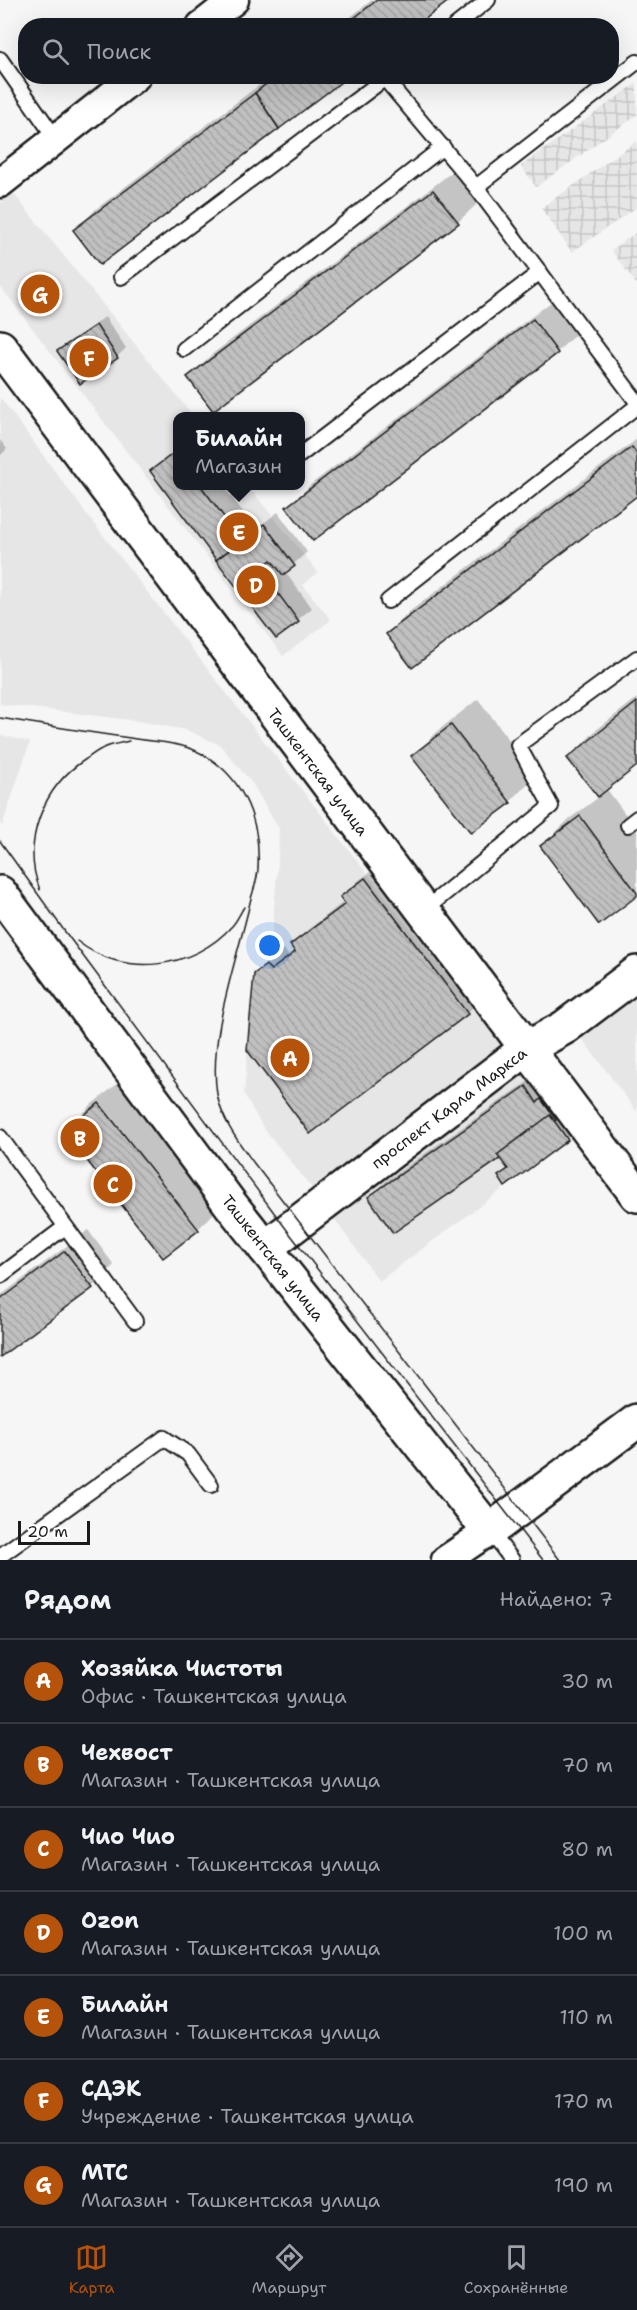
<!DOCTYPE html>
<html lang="ru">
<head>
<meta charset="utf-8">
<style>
  body { margin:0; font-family:"Shantell Sans",sans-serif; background:#242831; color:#f1f3f6 }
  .scale { position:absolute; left:18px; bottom:15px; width:72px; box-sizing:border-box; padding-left:6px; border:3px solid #1c1c1c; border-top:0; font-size:16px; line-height:21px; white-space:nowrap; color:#1c1c1c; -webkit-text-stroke:4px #fff; paint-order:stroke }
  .you { position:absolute; left:270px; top:946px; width:21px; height:21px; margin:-15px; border:4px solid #fff; border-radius:50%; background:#1a73e8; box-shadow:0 0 0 9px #1a73e833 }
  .badge { display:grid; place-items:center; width:39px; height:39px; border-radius:50%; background:#b45309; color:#fff; font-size:20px; font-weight:700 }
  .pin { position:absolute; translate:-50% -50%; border:3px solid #fff; box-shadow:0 2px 6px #0006 }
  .popup { position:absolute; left:173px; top:412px; width:132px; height:78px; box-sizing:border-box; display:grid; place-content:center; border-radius:12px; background:#171b24; filter:drop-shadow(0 2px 4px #0005); font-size:20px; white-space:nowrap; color:#9ea1a6 }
  .popup b { font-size:22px; color:#f1f3f6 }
  .popup::after { content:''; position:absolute; left:50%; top:100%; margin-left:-12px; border:12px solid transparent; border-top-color:#171b24 }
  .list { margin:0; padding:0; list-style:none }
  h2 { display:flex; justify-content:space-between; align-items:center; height:78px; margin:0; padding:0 24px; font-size:26px }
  h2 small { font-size:20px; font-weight:400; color:#9ea1a6 }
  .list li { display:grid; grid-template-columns:39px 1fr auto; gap:18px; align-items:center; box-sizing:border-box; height:84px; padding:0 24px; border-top:2px solid #363941 }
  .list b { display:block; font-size:22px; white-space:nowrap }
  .list p { margin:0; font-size:20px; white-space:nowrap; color:#9ea1a6 }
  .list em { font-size:20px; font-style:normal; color:#9ea1a6 }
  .icon { flex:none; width:33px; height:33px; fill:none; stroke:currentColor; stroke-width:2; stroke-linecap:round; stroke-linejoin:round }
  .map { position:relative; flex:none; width:637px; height:1560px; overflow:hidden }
  .search { position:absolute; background:#171b24; box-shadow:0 6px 24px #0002; left:18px; right:18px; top:18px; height:66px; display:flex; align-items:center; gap:15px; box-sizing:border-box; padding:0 21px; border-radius:24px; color:#9ea1a6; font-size:22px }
  .sheet { height:666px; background:#171b24 }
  nav { display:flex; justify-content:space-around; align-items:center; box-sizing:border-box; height:84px; border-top:2px solid #363941; background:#171b24; font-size:16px; color:#9ea1a6 }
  nav a { display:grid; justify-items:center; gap:3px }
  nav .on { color:#b45309 }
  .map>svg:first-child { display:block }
  .built { fill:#e6e6e6 }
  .industrial { fill:url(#industrial-grid) }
  .shadow { fill:#0003 }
  .building { fill:url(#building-back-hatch); stroke:#1c1c1c; stroke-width:1.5 }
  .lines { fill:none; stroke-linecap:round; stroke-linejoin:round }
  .lane-casing { stroke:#1c1c1c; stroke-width:18 }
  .street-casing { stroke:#1c1c1c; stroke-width:33 }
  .secondary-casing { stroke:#1c1c1c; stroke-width:38 }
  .lane { stroke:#fff; stroke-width:14 }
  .street { stroke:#fff; stroke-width:28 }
  .secondary { stroke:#fff; stroke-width:33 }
  .tram { stroke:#1c1c1c; stroke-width:1.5 }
  .labels { text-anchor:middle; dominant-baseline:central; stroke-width:6; stroke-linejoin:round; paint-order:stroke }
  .street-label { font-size:16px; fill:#1c1c1c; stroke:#fff }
</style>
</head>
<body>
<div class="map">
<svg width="637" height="1560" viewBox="0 0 637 1560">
  <defs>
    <pattern id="industrial-grid" width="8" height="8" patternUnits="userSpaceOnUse" patternTransform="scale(1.5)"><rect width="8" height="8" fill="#e6e6e6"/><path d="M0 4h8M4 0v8" fill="none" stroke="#c5c5c5"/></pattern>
    <pattern id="building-back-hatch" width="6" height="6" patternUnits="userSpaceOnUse" patternTransform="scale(1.5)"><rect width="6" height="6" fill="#c0c0c0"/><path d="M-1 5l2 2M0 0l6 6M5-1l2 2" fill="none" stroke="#a4a4a4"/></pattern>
  </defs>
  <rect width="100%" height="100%" fill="#f6f6f6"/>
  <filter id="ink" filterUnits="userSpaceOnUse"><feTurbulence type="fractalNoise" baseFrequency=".0167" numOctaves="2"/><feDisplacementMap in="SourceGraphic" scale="12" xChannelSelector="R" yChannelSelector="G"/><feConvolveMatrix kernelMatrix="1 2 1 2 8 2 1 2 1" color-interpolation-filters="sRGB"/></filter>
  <g filter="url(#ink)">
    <g class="built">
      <polygon points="13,193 193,416 178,416 178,486 248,486 318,572 303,585 331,620 283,656 0,286 0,203"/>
      <polygon points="0,397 88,516 573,1137 379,1281 312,1188 262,1126 244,1094 248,1047 269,971 278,860 279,829 252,783 220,745 186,730 138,721 0,704"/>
      <polygon points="0,735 30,742 2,826 0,823"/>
      <polygon points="637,993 637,1112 580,1036"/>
    </g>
    <g class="industrial">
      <polygon points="637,83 637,115 536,187 521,166"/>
      <polygon points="637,141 637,207 572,252 541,208"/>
      <polygon points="637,232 637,285 611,250"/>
    </g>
    <g class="shadow">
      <polygon points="372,0 447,0 414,26 339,26"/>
      <polygon points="271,76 346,76 75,230 96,209"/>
      <polygon points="456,169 480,201 458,222 214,408 189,377 211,355"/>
      <polygon points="555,299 579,331 557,352 313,538 288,507 310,485"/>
      <polygon points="105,317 126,348 117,357 80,382 59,351 68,343"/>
      <polygon points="637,439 637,494 388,634 409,612"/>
      <polygon points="0,440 7,449 0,456"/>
      <polygon points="178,448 178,486 223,486 256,529 278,512 307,552 285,572 312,608 277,637 152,471"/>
      <polygon points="637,698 637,764 606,788 637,830 637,895 542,846 569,819 599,797 569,758 595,731"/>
      <polygon points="478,699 536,775 510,802 413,756 440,729"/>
      <polygon points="383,863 484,996 467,1013 310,1131 255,975 284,949 288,955 295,950 292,945 309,929 345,901 342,897 358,881"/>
      <polygon points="543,1071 576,1130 506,1185 500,1177 508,1168 500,1157 370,1198 386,1181"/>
      <polygon points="126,1077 225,1202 198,1229 163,1256 66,1131 92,1104"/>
      <polygon points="88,1230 114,1265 92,1287 0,1356 0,1296"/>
    </g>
    <g class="building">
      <polygon points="377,0 450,0 416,26 344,26"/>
      <polygon points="276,76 349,76 279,129 255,93"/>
      <polygon points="255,93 279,129 100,265 73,230"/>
      <polygon points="433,190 459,223 213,411 187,377"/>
      <polygon points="533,319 558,353 313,541 286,507"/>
      <polygon points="96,325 118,358 80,384 57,351"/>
      <polygon points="632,447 637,454 637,496 412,668 386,634"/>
      <polygon points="175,452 178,455 178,486 201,486 242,541 216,560 150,471"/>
      <polygon points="264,524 295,566 283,575 271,560 260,569 299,622 276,639 216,560"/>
      <polygon points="637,702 637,766 598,797 567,758"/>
      <polygon points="451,725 511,803 471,833 411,756"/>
      <polygon points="580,816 637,893 637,896 599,925 540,846"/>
      <polygon points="365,878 468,1014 310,1134 247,1050 254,974 266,965 271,970 295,952 290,945 345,904 340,897"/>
      <polygon points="526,1086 537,1103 541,1099 556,1120 393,1233 368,1197"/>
      <polygon points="99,1103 199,1230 163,1258 64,1131"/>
      <polygon points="550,1115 568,1140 505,1187 498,1176 508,1169 497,1155"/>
      <polygon points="65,1251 93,1288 0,1357 0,1300"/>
    </g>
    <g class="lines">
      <defs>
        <g id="lane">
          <polyline points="455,26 488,0"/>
          <polyline points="0,59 56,139"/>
          <polyline points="385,79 476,187 637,402"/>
          <polyline points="476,187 637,62"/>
          <polyline points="121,277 388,76"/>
          <polyline points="184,349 443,147"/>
          <polyline points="300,455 540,272"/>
          <polyline points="388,601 637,406"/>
          <polyline points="628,825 637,818"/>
          <polyline points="422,912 551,806 518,745 637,658"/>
          <polyline points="0,1137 135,1321"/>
          <polyline points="0,1276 65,1227"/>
          <polyline points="490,1531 512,1560"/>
          <polyline points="0,1556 164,1438 188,1454 211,1485"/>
        </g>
        <g id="street">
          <polyline points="201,26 234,0"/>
          <polyline points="0,183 136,76"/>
          <polyline points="446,1560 489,1531"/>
        </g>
        <g id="secondary">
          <polyline points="0,347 637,1195"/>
          <polyline points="0,893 231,1205 489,1531 637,1421"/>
          <polyline points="265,1248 526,1049 565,1027 637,973"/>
        </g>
      </defs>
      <use href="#lane" class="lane-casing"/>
      <use href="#street" class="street-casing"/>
      <use href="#secondary" class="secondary-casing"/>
      <use href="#lane" class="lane"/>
      <use href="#street" class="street"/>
      <use href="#secondary" class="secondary"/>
      <g class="tram">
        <path d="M 0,718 C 43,725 87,732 130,738 C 152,742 172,741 192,749 C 241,770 261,818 258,868 C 258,881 251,895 249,907 C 236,963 208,1038 217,1094 C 222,1121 238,1141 253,1162 L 560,1560"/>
        <polyline points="0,841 63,929 287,1230 543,1560"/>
        <path d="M 40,890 C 21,842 43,786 86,759 C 92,755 99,749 106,747 C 113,744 121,743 129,741"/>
        <path d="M 77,941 C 123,978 193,970 232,926 C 237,921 240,913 244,907"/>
      </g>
    </g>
  </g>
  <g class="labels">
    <g class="street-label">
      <text transform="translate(318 772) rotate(53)">Ташкентская улица</text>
      <text transform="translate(449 1108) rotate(-37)">проспект Карла Маркса</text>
      <text transform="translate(273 1258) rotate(52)">Ташкентская улица</text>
    </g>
  </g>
</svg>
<div class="scale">20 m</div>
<div class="you"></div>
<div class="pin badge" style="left:290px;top:1058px">A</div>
<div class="pin badge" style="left:80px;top:1138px">B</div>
<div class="pin badge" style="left:113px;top:1184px">C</div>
<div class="pin badge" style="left:256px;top:585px">D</div>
<div class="pin badge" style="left:239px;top:532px">E</div>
<div class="popup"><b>Билайн</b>Магазин</div>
<div class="pin badge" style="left:89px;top:358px">F</div>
<div class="pin badge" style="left:40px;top:294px">G</div>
<div class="search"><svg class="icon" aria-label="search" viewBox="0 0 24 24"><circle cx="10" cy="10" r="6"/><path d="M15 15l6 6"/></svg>Поиск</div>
</div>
<section class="sheet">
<h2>Рядом<small>Найдено: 7</small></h2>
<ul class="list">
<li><span class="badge">A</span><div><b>Хозяйка Чистоты</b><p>Офис · Ташкентская улица</p></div><em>30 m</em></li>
<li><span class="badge">B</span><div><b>Чехвост</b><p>Магазин · Ташкентская улица</p></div><em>70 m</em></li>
<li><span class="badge">C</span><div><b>Чио Чио</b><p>Магазин · Ташкентская улица</p></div><em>80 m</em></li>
<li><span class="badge">D</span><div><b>Ozon</b><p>Магазин · Ташкентская улица</p></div><em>100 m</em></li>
<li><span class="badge">E</span><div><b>Билайн</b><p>Магазин · Ташкентская улица</p></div><em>110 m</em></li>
<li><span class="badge">F</span><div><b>СДЭК</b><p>Учреждение · Ташкентская улица</p></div><em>170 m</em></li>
<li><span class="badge">G</span><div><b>МТС</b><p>Магазин · Ташкентская улица</p></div><em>190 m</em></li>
</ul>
</section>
<nav>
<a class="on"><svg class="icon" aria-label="map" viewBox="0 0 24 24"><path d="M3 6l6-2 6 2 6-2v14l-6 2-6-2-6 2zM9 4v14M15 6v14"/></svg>Карта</a>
<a><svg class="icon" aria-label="directions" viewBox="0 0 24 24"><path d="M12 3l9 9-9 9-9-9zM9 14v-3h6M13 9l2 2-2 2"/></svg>Маршрут</a>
<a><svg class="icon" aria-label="saved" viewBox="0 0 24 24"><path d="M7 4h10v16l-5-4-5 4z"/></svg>Сохранённые</a>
</nav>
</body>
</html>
